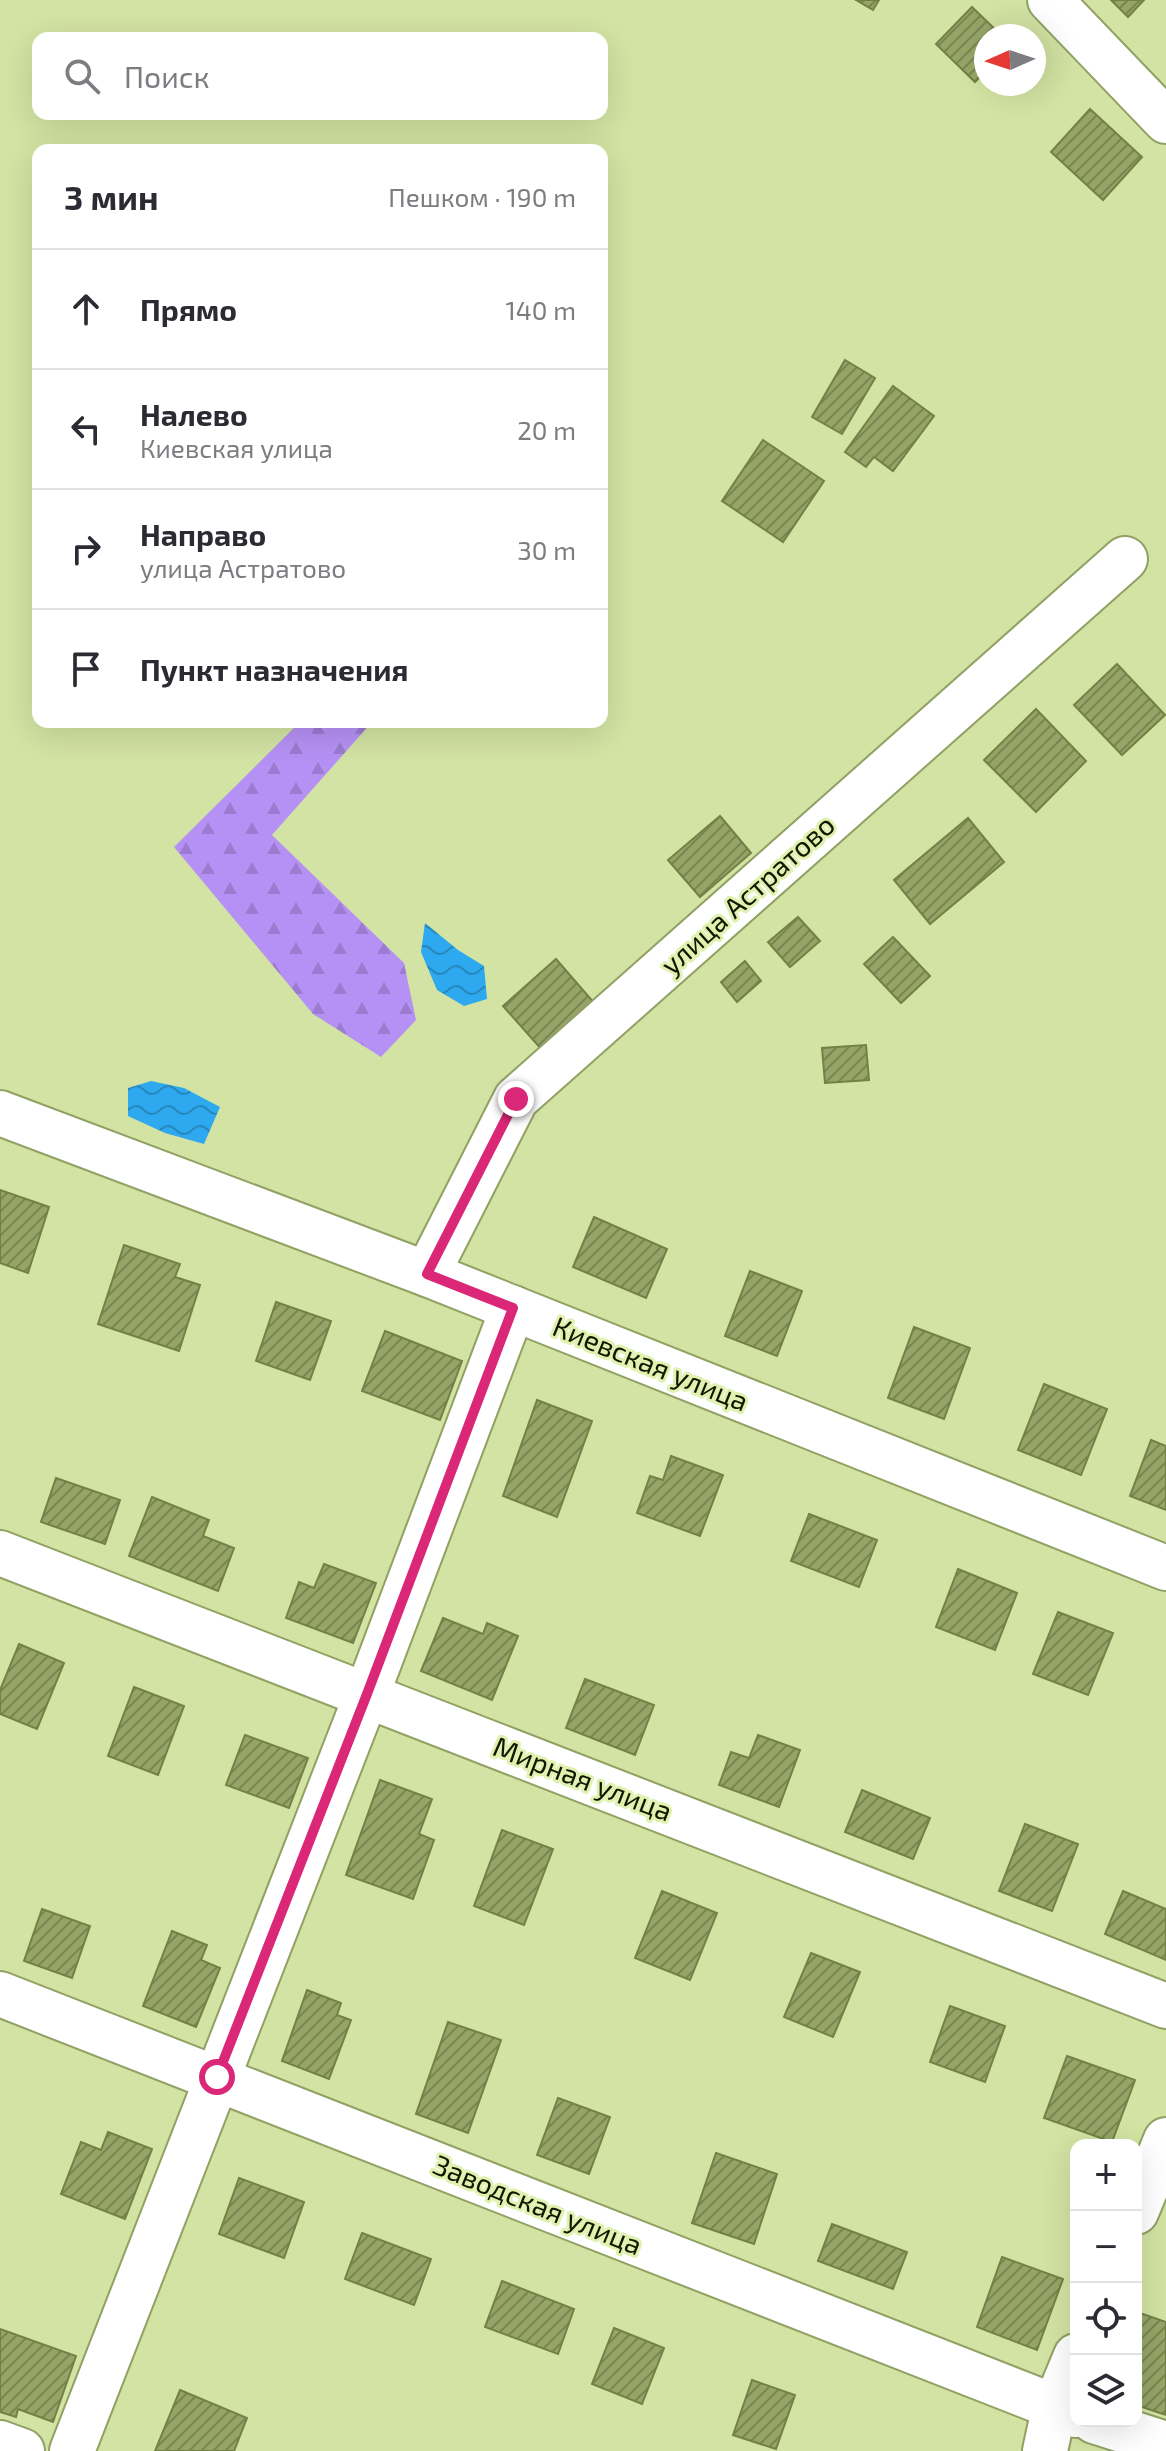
<!DOCTYPE html>
<html lang="ru">
<head>
<meta charset="utf-8">
<style>
  body { margin:0; font-family:"Exo 2",sans-serif; background:#f2f2f3; color:#2b2b33 }
  .controls { position:absolute; right:24px; bottom:24px; display:grid; overflow:hidden; border-radius:16px; box-shadow:0 8px 32px #0002 }
  .controls button { width:72px; height:72px; display:grid; place-items:center; padding:0; border:0; border-bottom:2px solid #e1e1e2; background:#fff; color:#2b2b33; font:40px sans-serif }
  .compass { position:absolute; left:974px; top:24px; width:72px; height:72px; border-radius:50%; background:#fff; box-shadow:0 8px 32px #0002; rotate:267deg }
  .stop { position:absolute; width:24px; height:24px; margin:-18px; border:6px solid #db2777; border-radius:50%; background:#fff }
  .stop.end { background:#db2777; border-color:#fff; box-shadow:0 2px 8px #0008 }
  .list { margin:0; padding:0; list-style:none }
  h2 { display:flex; justify-content:space-between; align-items:center; height:104px; margin:0; padding:0 32px; font-size:34px }
  h2 small { font-size:26px; font-weight:400; color:#7c7c81 }
  .list li { display:grid; grid-template-columns:52px 1fr auto; gap:24px; align-items:center; box-sizing:border-box; height:120px; padding:0 32px; border-top:2px solid #e1e1e2 }
  .list b { display:block; font-size:30px; white-space:nowrap }
  .list p { margin:0; font-size:26px; white-space:nowrap; color:#7c7c81 }
  .list em { font-size:26px; font-style:normal; color:#7c7c81 }
  .icon { flex:none; width:44px; height:44px; fill:none; stroke:currentColor; stroke-width:2; stroke-linecap:round; stroke-linejoin:round }
  .map { position:relative; flex:none; width:1166px; height:2451px; overflow:hidden }
  .search { position:absolute; background:#fff; box-shadow:0 8px 32px #0002; left:32px; top:32px; width:576px; height:88px; display:flex; align-items:center; gap:20px; box-sizing:border-box; padding:0 28px; border-radius:16px; color:#7c7c81; font-size:30px }
  .panel { position:absolute; background:#fff; box-shadow:0 8px 32px #0002; left:32px; top:144px; width:576px; height:584px; border-radius:16px }
  .map>svg:first-child { display:block }
  .forest { fill:url(#forest-firs) }
  .water { fill:url(#water-waves) }
  .building { fill:url(#building-hatch); stroke:#738145; stroke-width:2 }
  .lines { fill:none; stroke-linecap:round; stroke-linejoin:round }
  .street-casing { stroke:#91a063; stroke-width:48 }
  .street { stroke:#fff; stroke-width:44 }
  .route { stroke:#db2777; stroke-width:10 }
  .labels { text-anchor:middle; dominant-baseline:central; stroke-width:6; stroke-linejoin:round; paint-order:stroke }
  .street-label { font-size:28px; fill:#121701; stroke:#e0f1b0 }
</style>
</head>
<body>
<div class="map">
<svg width="1166" height="2451" viewBox="0 0 1166 2451">
  <defs>
    <pattern id="forest-firs" width="22" height="20" patternUnits="userSpaceOnUse" patternTransform="scale(2)"><rect width="22" height="20" fill="#b691f5"/><path d="M5 1l3.5 6h-7zM16 11l3.5 6h-7z" fill="#9b7cd0"/></pattern>
    <pattern id="water-waves" width="16" height="10" patternUnits="userSpaceOnUse" patternTransform="scale(2)"><rect width="16" height="10" fill="#2ea8ee"/><path d="M0 5q4-4 8 0t8 0" fill="none" stroke="#2688be"/></pattern>
    <pattern id="building-hatch" width="6" height="6" patternUnits="userSpaceOnUse" patternTransform="scale(2)"><rect width="6" height="6" fill="#96a567"/><path d="M-1 1l2-2M0 6l6-6M5 7l2-2" fill="none" stroke="#798552"/></pattern>
  </defs>
  <rect width="100%" height="100%" fill="#d3e3a3"/>
  <polygon class="forest" points="300,722 372,722 272,835 404,963 416,1020 381,1057 313,1014 174,847"/>
  <g class="water">
    <polygon points="425,923 458,950 484,966 487,999 464,1006 437,990 421,952"/>
    <polygon points="151,1081 184,1088 220,1107 204,1144 165,1133 128,1116 128,1088"/>
  </g>
  <g class="building">
    <polygon points="856,0 879,0 873,10"/>
    <polygon points="1111,0 1144,0 1128,17"/>
    <polygon points="972,7 1002,36 986,36 986,71 975,82 936,44"/>
    <polygon points="1090,109 1142,157 1103,200 1051,152"/>
    <polygon points="845,360 875,378 842,434 812,417"/>
    <polygon points="893,386 934,416 893,471 874,457 866,467 845,452"/>
    <polygon points="763,440 824,481 783,542 722,501"/>
    <polygon points="1117,664 1165,715 1122,755 1074,705"/>
    <polygon points="1036,709 1086,761 1036,812 984,760"/>
    <polygon points="720,816 751,853 700,897 668,860"/>
    <polygon points="968,818 1004,862 930,924 894,880"/>
    <polygon points="798,917 820,941 790,967 768,942"/>
    <polygon points="893,937 930,976 901,1003 864,964"/>
    <polygon points="556,959 595,1004 543,1051 503,1006"/>
    <polygon points="745,961 761,981 737,1002 721,982"/>
    <polygon points="866,1045 869,1080 825,1083 822,1048"/>
    <polygon points="0,1190 49,1207 28,1273 0,1263"/>
    <polygon points="594,1217 667,1249 646,1298 573,1267"/>
    <polygon points="124,1245 180,1264 175,1277 200,1285 179,1351 98,1324"/>
    <polygon points="750,1271 802,1291 777,1356 725,1336"/>
    <polygon points="276,1302 331,1321 310,1380 256,1361"/>
    <polygon points="914,1327 970,1348 944,1419 888,1398"/>
    <polygon points="385,1331 462,1361 440,1420 362,1391"/>
    <polygon points="1044,1384 1107,1409 1081,1475 1018,1450"/>
    <polygon points="537,1400 592,1421 557,1517 503,1496"/>
    <polygon points="1151,1440 1166,1446 1166,1510 1130,1496"/>
    <polygon points="671,1456 723,1475 700,1536 637,1513 650,1476 663,1480"/>
    <polygon points="56,1478 120,1500 105,1544 41,1522"/>
    <polygon points="152,1497 209,1520 203,1536 234,1548 218,1591 129,1556"/>
    <polygon points="809,1514 877,1540 859,1587 791,1561"/>
    <polygon points="324,1564 376,1583 353,1643 286,1618 299,1582 314,1588"/>
    <polygon points="958,1569 1017,1593 995,1650 936,1627"/>
    <polygon points="1058,1612 1113,1633 1088,1695 1033,1674"/>
    <polygon points="443,1618 483,1634 487,1623 518,1636 492,1700 421,1671"/>
    <polygon points="19,1644 64,1663 37,1729 0,1714 0,1690"/>
    <polygon points="585,1679 654,1705 635,1755 566,1728"/>
    <polygon points="134,1687 184,1706 158,1775 108,1756"/>
    <polygon points="245,1735 308,1758 289,1808 226,1785"/>
    <polygon points="758,1735 800,1750 779,1807 719,1785 731,1752 749,1758"/>
    <polygon points="380,1780 432,1799 419,1834 434,1840 413,1899 346,1875"/>
    <polygon points="862,1790 930,1818 913,1859 845,1832"/>
    <polygon points="1025,1824 1078,1844 1052,1911 999,1891"/>
    <polygon points="502,1830 553,1849 524,1925 474,1906"/>
    <polygon points="662,1891 717,1913 690,1980 635,1958"/>
    <polygon points="1123,1891 1166,1909 1166,1960 1105,1934"/>
    <polygon points="42,1909 90,1926 72,1978 24,1961"/>
    <polygon points="172,1931 207,1945 201,1960 220,1968 196,2027 143,2006"/>
    <polygon points="811,1953 860,1972 833,2037 784,2017"/>
    <polygon points="307,1990 341,2003 337,2015 351,2020 329,2079 282,2061"/>
    <polygon points="950,2006 1005,2026 985,2082 930,2062"/>
    <polygon points="448,2022 501,2040 468,2133 416,2114"/>
    <polygon points="1067,2056 1135,2080 1112,2142 1044,2118"/>
    <polygon points="558,2098 610,2117 589,2174 537,2155"/>
    <polygon points="108,2132 152,2149 125,2219 61,2194 81,2142 101,2150"/>
    <polygon points="716,2153 777,2174 754,2244 692,2223"/>
    <polygon points="239,2178 304,2202 284,2258 219,2234"/>
    <polygon points="832,2224 907,2252 893,2289 818,2261"/>
    <polygon points="362,2233 431,2259 414,2305 345,2279"/>
    <polygon points="1002,2257 1063,2279 1037,2350 977,2327"/>
    <polygon points="502,2281 574,2309 558,2354 485,2327"/>
    <polygon points="1137,2312 1166,2322 1166,2415 1136,2405"/>
    <polygon points="614,2328 664,2348 642,2404 592,2384"/>
    <polygon points="0,2329 76,2356 53,2422 18,2409 16,2417 0,2412"/>
    <polygon points="752,2380 795,2395 776,2449 733,2435"/>
    <polygon points="180,2390 247,2418 234,2451 155,2451"/>
  </g>
  <g class="lines">
    <defs>
      <g id="street">
        <polyline points="1050,0 1166,121"/>
        <polyline points="0,1113 427,1274 1166,1568"/>
        <polyline points="427,1274 516,1099 1125,559"/>
        <polyline points="0,1553 1166,2006"/>
        <polyline points="0,1994 1076,2415"/>
        <polyline points="1136,2212 1166,2140"/>
        <polyline points="1094,2421 1166,2444"/>
        <polyline points="0,2443 22,2451"/>
        <polyline points="72,2451 367,1694 513,1308"/>
        <polyline points="1045,2451 1054,2409 1076,2356"/>
      </g>
    </defs>
    <use href="#street" class="street-casing"/>
    <use href="#street" class="street"/>
  </g>
  <g class="lines">
    <polyline class="route" points="217,2077 367,1694 513,1308 427,1274 516,1099"/>
  </g>
  <g class="labels">
    <g class="street-label">
      <text transform="translate(747 894) rotate(-42)">улица Астратово</text>
      <text transform="translate(651 1363) rotate(22)">Киевская улица</text>
      <text transform="translate(583 1778) rotate(21)">Мирная улица</text>
      <text transform="translate(538 2204) rotate(22)">Заводская улица</text>
    </g>
  </g>
</svg>
<div class="controls">
<button>+</button>
<button>−</button>
<button><svg class="icon" aria-label="locate" viewBox="0 0 24 24"><circle cx="12" cy="12" r="6"/><path d="M12 2v4M12 18v4M2 12h4M18 12h4"/></svg></button>
<button><svg class="icon" aria-label="layers" viewBox="0 0 24 24"><path d="M12 4l9 5-9 5-9-5zM3 14l9 5 9-5"/></svg></button>
</div>
<svg class="compass" viewBox="-18 -18 36 36"><path d="M0-13l5 13h-10z" fill="#e53935"/><path d="M0 13l5-13h-10z" fill="#7c7c81"/></svg>
<div class="stop" style="left:217px;top:2077px"></div>
<div class="stop end" style="left:516px;top:1099px"></div>
<div class="search"><svg class="icon" aria-label="search" viewBox="0 0 24 24"><circle cx="10" cy="10" r="6"/><path d="M15 15l6 6"/></svg>Поиск</div>
<section class="panel">
<h2>3 мин<small>Пешком · 190 m</small></h2>
<ul class="list">
<li><svg class="icon" aria-label="ahead" viewBox="0 0 24 24"><path d="M12 20V5M6 11l6-6 6 6"/></svg><div><b>Прямо</b></div><em>140 m</em></li>
<li><svg class="icon" aria-label="left" viewBox="0 0 24 24"><path d="M17 20v-9H6M10 6l-5 5 5 5"/></svg><div><b>Налево</b><p>Киевская улица</p></div><em>20 m</em></li>
<li><svg class="icon" aria-label="right" viewBox="0 0 24 24"><path d="M7 20v-9h11M14 6l5 5-5 5"/></svg><div><b>Направо</b><p>улица Астратово</p></div><em>30 m</em></li>
<li><svg class="icon" aria-label="arrive" viewBox="0 0 24 24"><path d="M6 21V4h12l-3 4 3 4H6"/></svg><div><b>Пункт назначения</b></div></li>
</ul>
</section>
</div>
</body>
</html>
